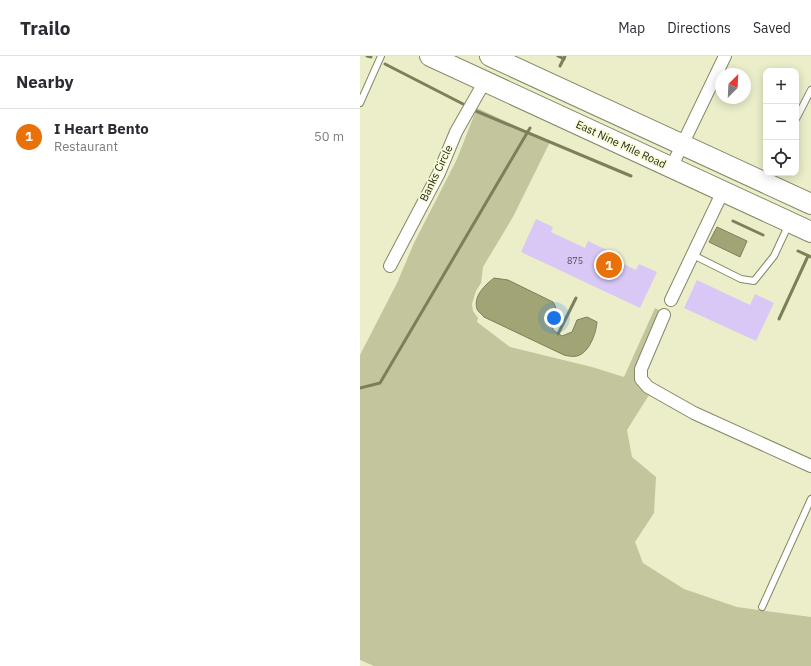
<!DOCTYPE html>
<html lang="en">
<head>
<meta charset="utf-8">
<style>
  body { margin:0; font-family:"IBM Plex Sans",sans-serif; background:#f2f2f3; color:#2b2b33 }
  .controls { position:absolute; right:12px; top:12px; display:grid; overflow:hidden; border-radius:8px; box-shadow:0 2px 10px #0003 }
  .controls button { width:36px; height:36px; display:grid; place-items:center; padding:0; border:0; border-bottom:1px solid #e1e1e2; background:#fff; color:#2b2b33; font:20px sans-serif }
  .compass { position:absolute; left:355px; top:12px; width:36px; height:36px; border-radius:50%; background:#fff; box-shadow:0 2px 10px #0003; rotate:24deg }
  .you { position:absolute; left:194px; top:262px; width:14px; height:14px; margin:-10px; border:3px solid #fff; border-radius:50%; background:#1a73e8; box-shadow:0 0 0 6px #1a73e833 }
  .badge { display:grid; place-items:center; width:26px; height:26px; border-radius:50%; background:#763db3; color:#fff; font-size:13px; font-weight:700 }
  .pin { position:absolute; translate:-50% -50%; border:2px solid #fff; box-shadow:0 1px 4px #0006 }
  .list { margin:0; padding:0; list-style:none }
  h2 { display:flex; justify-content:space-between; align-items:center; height:52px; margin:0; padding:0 16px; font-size:17px }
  h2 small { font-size:13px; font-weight:400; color:#7c7c81 }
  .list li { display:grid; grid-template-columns:26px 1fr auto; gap:12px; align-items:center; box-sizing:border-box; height:56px; padding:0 16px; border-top:1px solid #e1e1e2 }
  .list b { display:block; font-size:15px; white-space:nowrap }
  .list p { margin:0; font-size:13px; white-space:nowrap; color:#7c7c81 }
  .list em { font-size:13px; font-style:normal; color:#7c7c81 }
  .icon { flex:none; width:22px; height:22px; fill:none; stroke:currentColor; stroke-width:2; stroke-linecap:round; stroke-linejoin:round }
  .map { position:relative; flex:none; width:451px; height:610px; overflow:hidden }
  header { display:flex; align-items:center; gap:24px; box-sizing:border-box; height:56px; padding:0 20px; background:#fff; border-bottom:1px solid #e1e1e2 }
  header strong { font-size:19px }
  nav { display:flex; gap:22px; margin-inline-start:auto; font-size:14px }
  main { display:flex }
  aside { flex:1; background:#fff }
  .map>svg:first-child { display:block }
  .green { fill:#c3c69d }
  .water { fill:#a1a575; stroke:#7c7f59 }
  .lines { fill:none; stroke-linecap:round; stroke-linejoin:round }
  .stream { stroke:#7c7f59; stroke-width:3 }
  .building { fill:#d9c8f5 }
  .service-casing { stroke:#858866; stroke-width:8 }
  .minor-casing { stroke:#858866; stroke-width:14 }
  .primary-casing { stroke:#858866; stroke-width:22 }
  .service { stroke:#fff; stroke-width:6 }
  .minor { stroke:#fff; stroke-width:12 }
  .primary { stroke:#fff; stroke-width:20 }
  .labels { text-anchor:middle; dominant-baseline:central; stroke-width:3.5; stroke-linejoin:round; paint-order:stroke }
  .number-label { font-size:9px; fill:#524e4f }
  .street-label { font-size:11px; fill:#252618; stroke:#f8fbd6 }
</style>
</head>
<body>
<header>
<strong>Trailo</strong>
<nav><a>Map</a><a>Directions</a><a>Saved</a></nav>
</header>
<main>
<aside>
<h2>Nearby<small></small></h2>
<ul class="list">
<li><span class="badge" style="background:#e8710a">1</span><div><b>I Heart Bento</b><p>Restaurant</p></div><em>50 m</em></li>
</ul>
</aside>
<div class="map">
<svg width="451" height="610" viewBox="0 0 451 610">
  <rect width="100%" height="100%" fill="#ebeec9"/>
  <polygon class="green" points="117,52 190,86 153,161 123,211 121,227 116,235 112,248 113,255 118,262 117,266 150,291 232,311 264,321 295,252 301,255 277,327 284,335 289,339 267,374 272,401 296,421 294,457 275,486 283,507 324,533 377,551 451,561 451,610 14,610 0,604 0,299 37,227 54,187 97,103"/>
  <g class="water">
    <polygon points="357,171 387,185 380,201 349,186"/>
    <path d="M 134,222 L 148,224 L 193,246 C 201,258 192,262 193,274 L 202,280 L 212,276 L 217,264 L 227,261 L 237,266 C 236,278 229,297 217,300 C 213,301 208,300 204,299 L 124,261 C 122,258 118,256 117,253 C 113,240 125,229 134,222 Z"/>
  </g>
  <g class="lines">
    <g class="stream">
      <polyline points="7,0 11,1"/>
      <polyline points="198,0 204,3"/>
      <polyline points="25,8 105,49"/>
      <polyline points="200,10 205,0"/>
      <polyline points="116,55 271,120"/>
      <polyline points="373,165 403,179"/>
      <polyline points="438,195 451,201"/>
      <polyline points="419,263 448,200"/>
      <polyline points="198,278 216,242"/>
      <polyline points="0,332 20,327 170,72"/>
    </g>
  </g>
  <g class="building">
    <polygon points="176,163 193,171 191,176 225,192 228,185 247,194 245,199 276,214 279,208 297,216 280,252 161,196"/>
    <polygon points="337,224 390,249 395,238 414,247 396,285 324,252"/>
  </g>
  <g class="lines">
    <defs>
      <g id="service">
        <polyline points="0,47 21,0"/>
        <polyline points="436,63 451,34"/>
        <polyline points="333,199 381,223 394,225 414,200 429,168"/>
        <polyline points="402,551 451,443"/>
      </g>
      <g id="minor">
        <polyline points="311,112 365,0"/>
        <polyline points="30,210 79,117 96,76 125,25"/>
        <polyline points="311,244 363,135"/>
        <polyline points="304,259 281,313 281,323 288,331 334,357 451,410"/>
      </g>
      <g id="primary">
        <polyline points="70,0 451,176"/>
        <polyline points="130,0 451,148"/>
      </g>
    </defs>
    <use href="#service" class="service-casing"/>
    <use href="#minor" class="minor-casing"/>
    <use href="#primary" class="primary-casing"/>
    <use href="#service" class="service"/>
    <use href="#minor" class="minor"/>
    <use href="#primary" class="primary"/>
  </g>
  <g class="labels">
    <g class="number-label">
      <text x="215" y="204">875</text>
    </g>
    <g class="street-label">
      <text transform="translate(261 88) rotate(25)">East Nine Mile Road</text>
      <text transform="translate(76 117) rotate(-64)">Banks Circle</text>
    </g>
  </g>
</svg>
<div class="controls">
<button>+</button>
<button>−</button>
<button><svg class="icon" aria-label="locate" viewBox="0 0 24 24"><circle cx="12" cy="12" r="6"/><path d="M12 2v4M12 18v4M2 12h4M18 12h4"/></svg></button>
</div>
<svg class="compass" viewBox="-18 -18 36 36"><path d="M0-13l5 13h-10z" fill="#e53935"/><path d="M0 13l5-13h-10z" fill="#7c7c81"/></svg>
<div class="you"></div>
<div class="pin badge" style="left:249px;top:209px;background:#e8710a">1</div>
</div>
</main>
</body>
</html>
